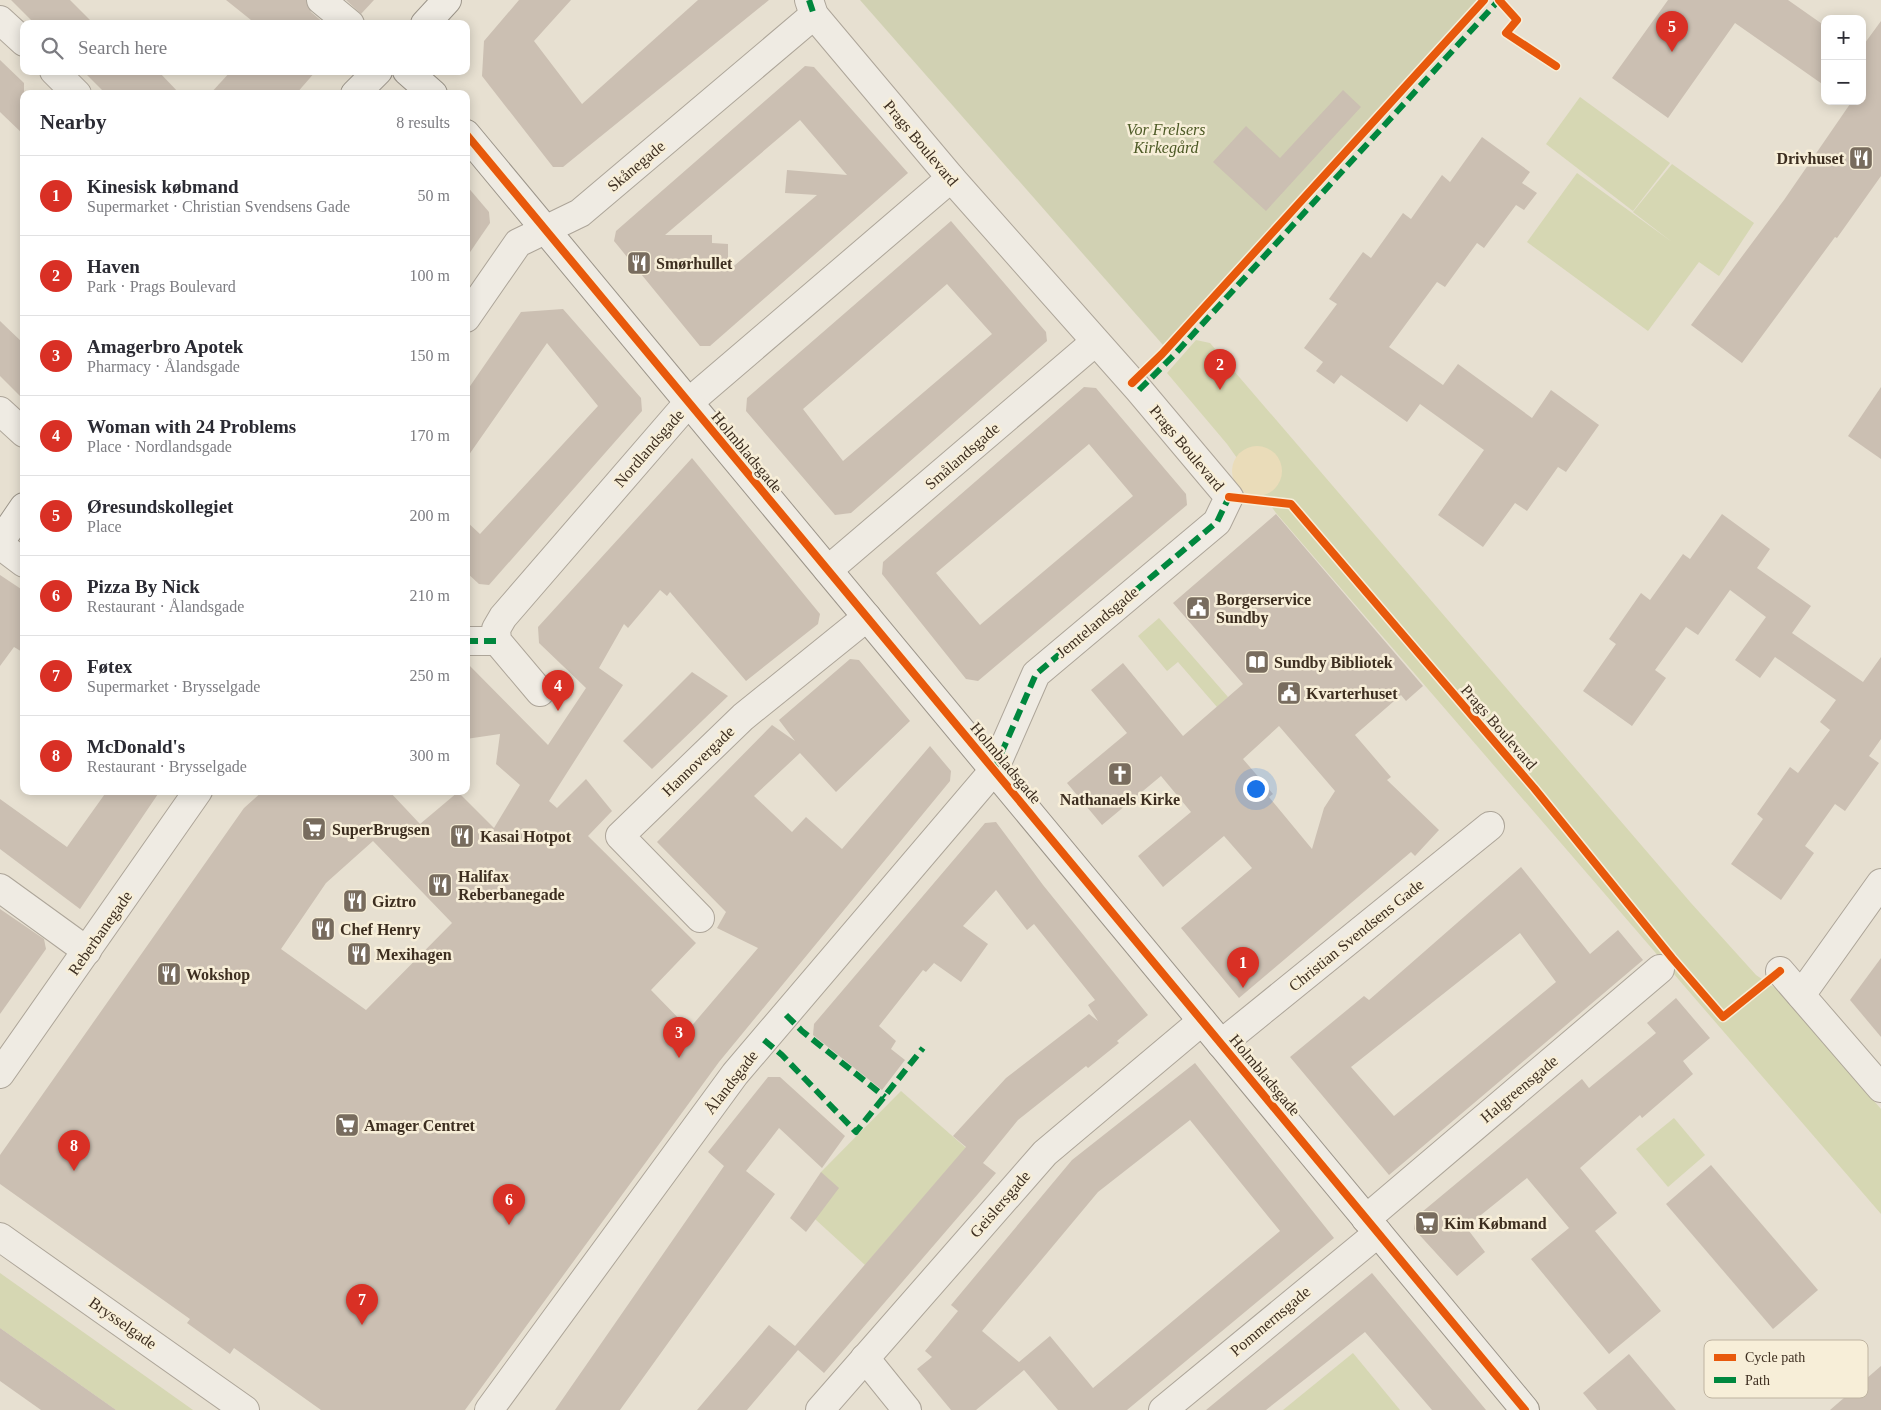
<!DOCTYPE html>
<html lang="en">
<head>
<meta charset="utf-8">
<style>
  body { margin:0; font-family:"Times New Roman",serif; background:#f7f7f7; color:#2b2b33 }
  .controls { position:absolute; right:15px; top:15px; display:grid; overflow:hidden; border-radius:10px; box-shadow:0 2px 12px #0003 }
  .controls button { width:45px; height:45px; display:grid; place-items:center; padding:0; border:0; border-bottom:1px solid #e1e1e2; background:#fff; color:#2b2b33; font:25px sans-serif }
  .you { position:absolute; left:1255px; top:788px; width:18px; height:18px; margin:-12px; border:4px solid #fff; border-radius:50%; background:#1a73e8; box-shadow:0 0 0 8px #1a73e833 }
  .badge { display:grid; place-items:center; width:32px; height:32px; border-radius:50%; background:#d93025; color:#fff; font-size:16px; font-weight:700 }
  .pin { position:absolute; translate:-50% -41px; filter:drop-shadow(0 1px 2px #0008) }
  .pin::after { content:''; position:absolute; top:26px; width:18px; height:15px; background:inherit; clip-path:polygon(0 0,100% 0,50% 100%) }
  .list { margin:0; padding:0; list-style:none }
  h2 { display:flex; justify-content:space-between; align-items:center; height:65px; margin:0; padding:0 20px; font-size:21px }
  h2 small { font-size:16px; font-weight:400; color:#7c7c81 }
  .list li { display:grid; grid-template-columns:32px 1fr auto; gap:15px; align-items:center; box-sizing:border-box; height:80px; padding:0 20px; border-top:1px solid #e1e1e2 }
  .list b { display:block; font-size:19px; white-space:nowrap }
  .list p { margin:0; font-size:16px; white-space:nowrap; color:#7c7c81 }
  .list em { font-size:16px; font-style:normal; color:#7c7c81 }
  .icon { flex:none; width:28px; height:28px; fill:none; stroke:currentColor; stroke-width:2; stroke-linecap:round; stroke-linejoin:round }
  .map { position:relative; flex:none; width:1881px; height:1410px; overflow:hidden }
  .search { position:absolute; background:#fff; box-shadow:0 2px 12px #0003; left:20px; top:20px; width:450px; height:55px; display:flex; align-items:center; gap:12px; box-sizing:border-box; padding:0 18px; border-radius:10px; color:#7c7c81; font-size:19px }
  .panel { position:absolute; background:#fff; box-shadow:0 2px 12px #0003; left:20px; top:90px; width:450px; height:705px; border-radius:10px }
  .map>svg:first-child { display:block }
  .green { fill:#d6d7b3 }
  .sand { fill:#eadcb9 }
  .cemetery { fill:#d1d1b3 }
  .building { fill:#cbbfb2; fill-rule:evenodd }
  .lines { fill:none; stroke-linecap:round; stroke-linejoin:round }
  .street-casing { stroke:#ada599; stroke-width:30 }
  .secondary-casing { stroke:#9c958a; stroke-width:30 }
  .street { stroke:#efebe3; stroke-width:28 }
  .secondary { stroke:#efebe3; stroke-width:28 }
  .quiet { stroke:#00873e; stroke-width:6; stroke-dasharray:12 6; stroke-linecap:butt }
  .cycleway-casing { stroke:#f7eed8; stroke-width:11 }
  .cycleway { stroke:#e8590c; stroke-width:8 }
  .labels { text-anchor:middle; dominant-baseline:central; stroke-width:5; stroke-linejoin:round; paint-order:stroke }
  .park-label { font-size:16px; font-style:italic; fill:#4d5a26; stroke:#f7eed8 }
  .street-label { font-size:16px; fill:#3d2e20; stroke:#f7eed8 }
  .poi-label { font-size:16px; font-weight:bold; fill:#3d2e20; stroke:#f7eed8; text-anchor:start }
  .key { fill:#f7eed8; stroke:#bfb4a1; stroke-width:1 }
  .key-label { font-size:14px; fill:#3d2e20 }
</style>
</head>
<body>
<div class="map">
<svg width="1881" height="1410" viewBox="0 0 1881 1410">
  <rect width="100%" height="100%" fill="#e7e0d1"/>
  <g class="green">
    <polygon points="1580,97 1670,163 1633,211 1546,144"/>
    <polygon points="1672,164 1754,223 1719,276 1699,262 1648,331 1527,242 1577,173 1672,242 1633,212"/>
    <polygon points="1196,340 1210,343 1691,903 1756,975 1778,990 1881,1109 1881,1214 1276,513 1227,444 1167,373"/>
    <polygon points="1159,618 1228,697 1217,707 1178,662 1167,671 1138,636"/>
    <polygon points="901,1091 966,1148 865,1265 815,1219 821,1172"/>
    <polygon points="1674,1118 1705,1155 1668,1187 1636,1149"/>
    <polygon points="0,1273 193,1410 116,1410 0,1328"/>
    <polygon points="1353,1353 1400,1410 1283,1410"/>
  </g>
  <circle class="sand" cx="1257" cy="471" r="25"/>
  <polygon class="cemetery" points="860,0 1480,0 1479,6 1163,345"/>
  <g class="building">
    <polygon points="11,0 70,0 94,24 35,24"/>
    <polygon points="226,0 306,0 311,12 325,24 256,24"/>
    <polygon points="346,0 374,0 361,14"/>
    <polygon points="519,0 571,0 534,41 582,104 698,0 769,0 563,167 553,167 482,76 484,41"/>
    <polygon points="1668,0 1788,0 1825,26 1825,86 1735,23 1668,118 1612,78"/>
    <polygon points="1881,21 1881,176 1837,238 1835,237 1742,363 1691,325 1784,200 1850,104 1846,101 1862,101 1862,47"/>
    <polygon points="0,60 24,83 24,135 0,112"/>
    <path d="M 805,66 L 814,67 L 908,173 L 710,346 L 700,346 L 614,241 L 616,231 ZM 800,120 L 847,175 L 787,170 L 785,193 L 817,195 L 728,271 L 728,244 L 712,243 L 712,235 L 665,235 Z"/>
    <polygon points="83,71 158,71 180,94 106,94"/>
    <polygon points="231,71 316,71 296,94 210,94"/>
    <polygon points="1343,90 1361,107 1266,211 1213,162 1246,126 1280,158"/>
    <polygon points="1482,137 1530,172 1522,183 1537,193 1524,210 1516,205 1484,248 1477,243 1445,287 1437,282 1389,347 1443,385 1458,364 1532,418 1551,390 1599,425 1566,472 1558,467 1527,511 1515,503 1483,547 1438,515 1484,450 1420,404 1407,422 1341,375 1334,384 1316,371 1323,362 1304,348 1337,304 1329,299 1363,252 1371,258 1403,213 1411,219 1442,175 1450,182"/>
    <polygon points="466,185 489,212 490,223 466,258"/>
    <path d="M 951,221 L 1046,332 L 1047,341 L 851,513 L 835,515 L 746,411 L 747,398 ZM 947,284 L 992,334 L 843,461 L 803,409 Z"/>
    <polygon points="563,309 641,398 642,411 489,585 479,584 466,572 466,521 480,534 598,406 547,343 466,459 466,392 521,312"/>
    <polygon points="0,321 24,344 24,400 0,376"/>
    <path d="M 1084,387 L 1096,388 L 1186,494 L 1187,505 L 978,681 L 966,679 L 882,574 L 883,562 ZM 1089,444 L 1133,496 L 980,625 L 936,573 Z"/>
    <polygon points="1881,387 1881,459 1848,436"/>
    <path d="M 692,458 L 820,614 L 818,624 L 746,681 L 670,592 L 667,596 L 660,590 L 628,628 L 624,624 L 599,668 L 623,685 L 549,801 L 557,808 L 586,779 L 612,811 L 588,836 L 696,943 L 651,990 L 689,1029 L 758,948 L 717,928 L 726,912 L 657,842 L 772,725 L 795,741 L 779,720 L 850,659 L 859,660 L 910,721 L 836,792 L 800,753 L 754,796 L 792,832 L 806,817 L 842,849 L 930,746 L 951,771 L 950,781 L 719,1062 L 465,1410 L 321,1410 L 234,1348 L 230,1354 L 187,1323 L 190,1319 L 0,1184 L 0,1155 L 244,808 L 263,791 L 389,791 L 420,824 L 458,792 L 494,828 L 520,785 L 496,764 L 500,734 L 466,739 L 466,662 L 548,745 L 586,688 L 539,643 L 538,627 ZM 373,841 L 452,923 L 366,1010 L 281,949 L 326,883 Z"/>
    <path d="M 1276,514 L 1423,686 L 1406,701 L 1401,695 L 1355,735 L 1391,777 L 1387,780 L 1439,830 L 1415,856 L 1411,852 L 1239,998 L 1181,928 L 1252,868 L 1224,836 L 1163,887 L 1138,856 L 1191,812 L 1161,776 L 1102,825 L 1067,783 L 1127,733 L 1091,690 L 1123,663 L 1183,736 L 1243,684 L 1173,603 ZM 1279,726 L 1335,791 L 1324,808 L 1312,849 L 1269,797 L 1273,794 L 1243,759 Z"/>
    <polygon points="1722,514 1770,549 1757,568 1811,606 1792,633 1863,682 1881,657 1881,739 1869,756 1879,763 1845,811 1835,804 1805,846 1814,853 1781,900 1731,864 1763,819 1757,814 1790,767 1798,773 1830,730 1820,722 1836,700 1775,657 1760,678 1735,660 1766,617 1730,590 1698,635 1686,627 1655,670 1666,678 1632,726 1583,691 1616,644 1609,639 1641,593 1650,600 1683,554 1690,559"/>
    <polygon points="0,575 24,591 24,653 14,647 0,666"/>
    <polygon points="692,672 728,696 652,769 623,741"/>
    <polygon points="107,791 160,791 80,909 0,849 0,799 67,847"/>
    <polygon points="996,822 1043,885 1148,1015 1117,1041 1119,1043 1088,1068 1086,1066 1018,1120 983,1163 996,1173 824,1373 798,1350 747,1410 697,1410 769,1325 795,1346 966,1147 953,1136 1006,1078 1089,1014 1098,1021 1088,1005 1095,1000 1034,924 1027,930 996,890 963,926 988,944 961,982 934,963 926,972 923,970 879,1026 896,1041 891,1049 905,1060 882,1090 813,1035 814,1024 985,823"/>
    <path d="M 1521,867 L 1590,954 L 1618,930 L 1643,960 L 1389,1175 L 1290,1057 L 1364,996 L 1369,1000 ZM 1520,933 L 1556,982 L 1394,1116 L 1351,1067 Z"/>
    <polygon points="0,909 44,939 46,949 0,1014"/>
    <polygon points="1881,958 1881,1037 1850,1000"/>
    <polygon points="1676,998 1710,1038 1683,1061 1693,1074 1642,1118 1640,1115 1580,1168 1617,1213 1595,1231 1661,1311 1609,1354 1531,1259 1569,1228 1527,1178 1466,1227 1485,1252 1457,1276 1414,1229 1416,1217 1582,1079 1589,1088 1656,1033 1647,1023"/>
    <path d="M 1195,1063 L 1334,1238 L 1127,1410 L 1058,1410 L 1024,1370 L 976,1410 L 951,1410 L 917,1369 L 932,1357 L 925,1351 L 958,1311 L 951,1305 L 1072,1160 ZM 1190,1120 L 1280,1231 L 1093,1388 L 1050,1336 L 1019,1362 L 982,1331 L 1098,1192 Z"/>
    <polygon points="768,1077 780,1077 845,1136 822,1168 779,1128 746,1171 775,1194 620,1410 555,1410 724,1166 708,1152"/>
    <polygon points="1711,1165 1818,1290 1773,1329 1666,1204"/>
    <polygon points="821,1172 839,1188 806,1232 790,1218"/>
    <polygon points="1372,1273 1486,1410 1432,1410 1365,1332 1266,1410 1206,1410"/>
    <polygon points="0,1328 116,1410 41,1410 0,1381"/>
    <polygon points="1629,1354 1676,1410 1597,1410 1583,1393"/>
    <polygon points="1881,1366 1881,1410 1830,1410"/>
  </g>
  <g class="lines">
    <defs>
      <g id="street">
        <polyline points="321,0 350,24"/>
        <polyline points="0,20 24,42"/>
        <polyline points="54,71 77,94"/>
        <polyline points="466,318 518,243 580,213 814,15"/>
        <polyline points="0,411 24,433"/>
        <polyline points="0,545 24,563"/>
        <polyline points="828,570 1095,342"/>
        <polyline points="466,641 497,641"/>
        <polyline points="540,692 497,641 496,629 503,617 688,403 951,178"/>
        <polyline points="0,888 87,951"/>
        <polyline points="700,918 620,836 743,717 867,617"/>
        <polyline points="1780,971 1881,1088"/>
        <polyline points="1801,995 1881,883"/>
        <polyline points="1221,1044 1490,826"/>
        <polyline points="0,1074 198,791"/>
        <polyline points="1366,1219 1660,969"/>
        <polyline points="0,1237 245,1410"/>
        <polyline points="865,1358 907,1410"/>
        <polyline points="489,1410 735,1074 994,770 1036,674 1217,522 1229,497 1139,390 951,178 814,15 809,0"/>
        <polyline points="820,1410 1045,1153 1202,1021"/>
        <polyline points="1163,1410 1378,1233"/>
      </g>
      <g id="secondary">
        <polyline points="425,24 447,0"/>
        <polyline points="407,71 433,94"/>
        <polyline points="355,94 378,71"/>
        <polyline points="466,134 1525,1410"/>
        <polyline points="0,542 24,507"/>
      </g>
    </defs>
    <use href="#street" class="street-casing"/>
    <use href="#secondary" class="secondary-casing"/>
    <use href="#street" class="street"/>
    <use href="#secondary" class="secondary"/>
    <g class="quiet">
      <polyline points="809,0 814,15"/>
      <polyline points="1139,390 1174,355 1499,0"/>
      <polyline points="466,641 497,641"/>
      <polyline points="994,770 1036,674 1217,522 1229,497"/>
      <polyline points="786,1015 802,1031 885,1097"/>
      <polyline points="764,1040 782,1055 856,1132 923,1048"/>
    </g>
    <defs>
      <g id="cycleway">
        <polyline points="1499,0 1517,20 1506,33 1556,66"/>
        <polyline points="466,134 1525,1410"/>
        <polyline points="1132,383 1162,354 1484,0"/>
        <polyline points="1229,497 1291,504 1534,788 1672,958 1723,1017 1780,971"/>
      </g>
    </defs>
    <use href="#cycleway" class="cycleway-casing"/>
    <use href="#cycleway" class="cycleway"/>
  </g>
  <defs>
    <symbol id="restaurant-square" viewBox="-11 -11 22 22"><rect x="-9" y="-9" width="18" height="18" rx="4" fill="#786c5e" stroke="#f7eed8"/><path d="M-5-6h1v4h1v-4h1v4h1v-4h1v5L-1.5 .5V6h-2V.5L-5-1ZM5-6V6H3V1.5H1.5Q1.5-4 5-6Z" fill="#fff"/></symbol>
    <symbol id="civic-square" viewBox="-11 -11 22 22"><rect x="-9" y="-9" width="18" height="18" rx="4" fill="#786c5e" stroke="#f7eed8"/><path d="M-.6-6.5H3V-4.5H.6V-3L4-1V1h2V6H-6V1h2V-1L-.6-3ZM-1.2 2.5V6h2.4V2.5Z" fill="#fff"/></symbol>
    <symbol id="library-square" viewBox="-11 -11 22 22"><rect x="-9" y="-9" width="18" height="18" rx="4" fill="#786c5e" stroke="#f7eed8"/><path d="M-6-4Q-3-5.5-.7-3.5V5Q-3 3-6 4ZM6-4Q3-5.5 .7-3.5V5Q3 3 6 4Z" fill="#fff"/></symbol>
    <symbol id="church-square" viewBox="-11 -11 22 22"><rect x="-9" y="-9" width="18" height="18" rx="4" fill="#786c5e" stroke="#f7eed8"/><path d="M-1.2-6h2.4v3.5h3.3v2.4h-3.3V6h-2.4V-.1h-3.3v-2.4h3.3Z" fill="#fff"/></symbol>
    <symbol id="supermarket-square" viewBox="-11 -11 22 22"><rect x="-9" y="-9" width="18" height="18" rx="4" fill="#786c5e" stroke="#f7eed8"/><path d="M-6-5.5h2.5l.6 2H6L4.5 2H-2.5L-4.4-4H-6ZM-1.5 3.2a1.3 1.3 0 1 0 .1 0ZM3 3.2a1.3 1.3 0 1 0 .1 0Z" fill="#fff"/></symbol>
  </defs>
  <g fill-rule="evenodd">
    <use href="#restaurant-square" x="1847" y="144" width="28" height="28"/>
    <use href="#restaurant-square" x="625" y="249" width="28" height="28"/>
    <use href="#civic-square" x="1184" y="594" width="28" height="28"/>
    <use href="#library-square" x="1243" y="648" width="28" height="28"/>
    <use href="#civic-square" x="1275" y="679" width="28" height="28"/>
    <use href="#church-square" x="1106" y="760" width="28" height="28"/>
    <use href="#supermarket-square" x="300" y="815" width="28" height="28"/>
    <use href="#restaurant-square" x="448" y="822" width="28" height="28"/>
    <use href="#restaurant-square" x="426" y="871" width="28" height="28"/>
    <use href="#restaurant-square" x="341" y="887" width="28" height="28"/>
    <use href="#restaurant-square" x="309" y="915" width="28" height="28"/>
    <use href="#restaurant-square" x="345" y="940" width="28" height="28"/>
    <use href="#restaurant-square" x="155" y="960" width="28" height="28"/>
    <use href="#supermarket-square" x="333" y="1111" width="28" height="28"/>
    <use href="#supermarket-square" x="1413" y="1209" width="28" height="28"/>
  </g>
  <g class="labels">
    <g class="park-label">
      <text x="1166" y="129">Vor Frelsers<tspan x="1166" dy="18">Kirkegård</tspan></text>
    </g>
    <g class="street-label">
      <text transform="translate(921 143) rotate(50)">Prags Boulevard</text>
      <text transform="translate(636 166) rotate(-40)">Skånegade</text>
      <text transform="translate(649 448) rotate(-49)">Nordlandsgade</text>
      <text transform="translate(1187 448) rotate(50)">Prags Boulevard</text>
      <text transform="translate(747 452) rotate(50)">Holmbladsgade</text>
      <text transform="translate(962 456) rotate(-41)">Smålandsgade</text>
      <text transform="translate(1097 622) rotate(-40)">Jemtelandsgade</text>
      <text transform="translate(1499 727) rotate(49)">Prags Boulevard</text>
      <text transform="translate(698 761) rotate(-44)">Hannovergade</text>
      <text transform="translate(1006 763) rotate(50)">Holmbladsgade</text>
      <text transform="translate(100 933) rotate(-55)">Reberbanegade</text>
      <text transform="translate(1356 935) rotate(-39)">Christian Svendsens Gade</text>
      <text transform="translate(1265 1075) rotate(50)">Holmbladsgade</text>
      <text transform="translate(731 1082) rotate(-52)">Ålandsgade</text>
      <text transform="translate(1519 1089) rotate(-40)">Halgreensgade</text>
      <text transform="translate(1000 1204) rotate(-49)">Geislersgade</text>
      <text transform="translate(1270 1321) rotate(-40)">Pommernsgade</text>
      <text transform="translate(123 1323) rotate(35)">Brysselgade</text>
    </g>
    <g class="poi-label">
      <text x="1844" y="158" text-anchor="end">Drivhuset</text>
      <text x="656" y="263">Smørhullet</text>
      <text x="1216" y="599">Borgerservice<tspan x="1216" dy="18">Sundby</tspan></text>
      <text x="1274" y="662">Sundby Bibliotek</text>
      <text x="1306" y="693">Kvarterhuset</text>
      <text x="1120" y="799" text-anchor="middle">Nathanaels Kirke</text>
      <text x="332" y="829">SuperBrugsen</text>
      <text x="480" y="836">Kasai Hotpot</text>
      <text x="458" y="876">Halifax<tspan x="458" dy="18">Reberbanegade</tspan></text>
      <text x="372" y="901">Giztro</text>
      <text x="340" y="929">Chef Henry</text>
      <text x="376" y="954">Mexihagen</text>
      <text x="186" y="974">Wokshop</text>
      <text x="364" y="1125">Amager Centret</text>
      <text x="1444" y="1223">Kim Købmand</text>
    </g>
  </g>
  <rect x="1704" y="1340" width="164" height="58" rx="8" class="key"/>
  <rect x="1714" y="1354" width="22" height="7" fill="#e8590c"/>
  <rect x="1714" y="1377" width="22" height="6" fill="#00873e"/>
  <g class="key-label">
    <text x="1745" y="1362">Cycle path</text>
    <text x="1745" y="1385">Path</text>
  </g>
</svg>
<div class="controls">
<button>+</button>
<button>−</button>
</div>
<div class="you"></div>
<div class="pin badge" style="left:1243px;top:988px">1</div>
<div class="pin badge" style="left:1220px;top:390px">2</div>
<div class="pin badge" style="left:679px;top:1058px">3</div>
<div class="pin badge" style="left:558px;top:711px">4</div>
<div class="pin badge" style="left:1672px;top:52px">5</div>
<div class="pin badge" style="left:509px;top:1225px">6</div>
<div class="pin badge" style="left:362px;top:1325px">7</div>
<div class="pin badge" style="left:74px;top:1171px">8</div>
<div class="search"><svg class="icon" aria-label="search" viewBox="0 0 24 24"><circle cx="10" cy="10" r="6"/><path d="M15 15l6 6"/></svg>Search here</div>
<section class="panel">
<h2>Nearby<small>8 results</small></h2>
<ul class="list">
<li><span class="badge">1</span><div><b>Kinesisk købmand</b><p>Supermarket · Christian Svendsens Gade</p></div><em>50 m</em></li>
<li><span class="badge">2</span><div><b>Haven</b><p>Park · Prags Boulevard</p></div><em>100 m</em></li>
<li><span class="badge">3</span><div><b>Amagerbro Apotek</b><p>Pharmacy · Ålandsgade</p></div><em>150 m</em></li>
<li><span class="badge">4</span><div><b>Woman with 24 Problems</b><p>Place · Nordlandsgade</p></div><em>170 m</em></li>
<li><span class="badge">5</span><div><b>Øresundskollegiet</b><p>Place</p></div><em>200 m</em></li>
<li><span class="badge">6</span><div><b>Pizza By Nick</b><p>Restaurant · Ålandsgade</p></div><em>210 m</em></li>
<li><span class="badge">7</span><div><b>Føtex</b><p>Supermarket · Brysselgade</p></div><em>250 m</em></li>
<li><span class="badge">8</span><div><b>McDonald's</b><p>Restaurant · Brysselgade</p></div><em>300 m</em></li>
</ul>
</section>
</div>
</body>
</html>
